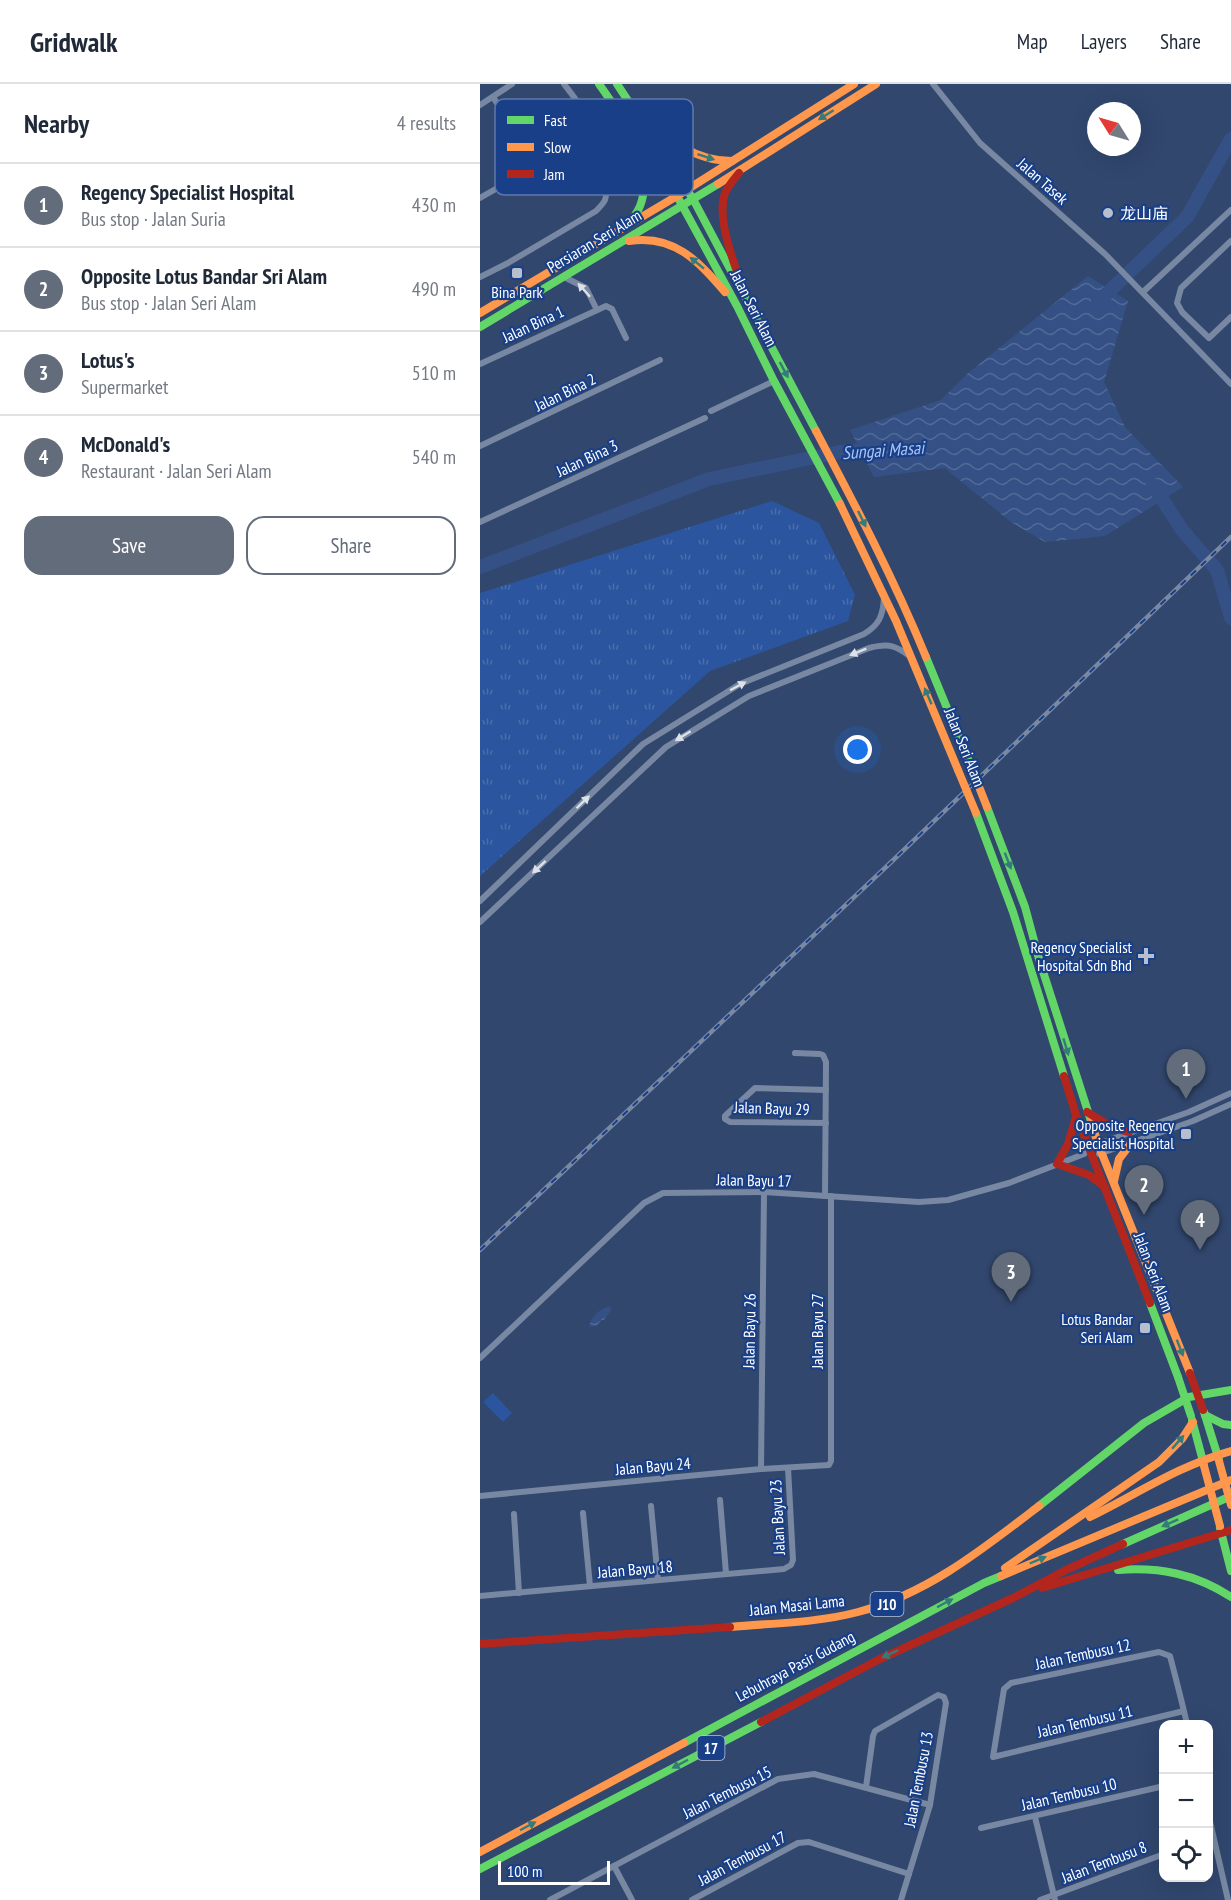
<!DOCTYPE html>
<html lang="en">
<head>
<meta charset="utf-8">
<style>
  body { margin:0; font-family:"PT Sans Narrow","Noto Sans SC",sans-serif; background:#f6f6f7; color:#1f2937 }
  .controls { position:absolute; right:18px; bottom:18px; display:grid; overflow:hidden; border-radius:12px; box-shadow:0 6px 24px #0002 }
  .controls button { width:54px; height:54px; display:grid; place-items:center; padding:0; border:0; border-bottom:2px solid #e0e1e3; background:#fff; color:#1f2937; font:30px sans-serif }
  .compass { position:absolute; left:607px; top:18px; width:54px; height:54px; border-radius:50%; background:#fff; box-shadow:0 6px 24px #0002; rotate:307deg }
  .scale { position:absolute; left:18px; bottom:15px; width:112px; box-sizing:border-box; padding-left:6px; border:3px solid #fff; border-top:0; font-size:16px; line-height:21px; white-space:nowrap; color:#fff; -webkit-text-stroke:4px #183f87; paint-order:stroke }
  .you { position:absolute; left:378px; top:666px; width:21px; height:21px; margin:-15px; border:4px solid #fff; border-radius:50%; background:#1a73e8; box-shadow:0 0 0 9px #1a73e833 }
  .badge { display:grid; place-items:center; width:39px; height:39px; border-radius:50%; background:#636c7a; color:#fff; font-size:20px; font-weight:700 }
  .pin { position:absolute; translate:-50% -50px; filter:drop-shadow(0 2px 3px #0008) }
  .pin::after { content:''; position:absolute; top:32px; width:21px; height:18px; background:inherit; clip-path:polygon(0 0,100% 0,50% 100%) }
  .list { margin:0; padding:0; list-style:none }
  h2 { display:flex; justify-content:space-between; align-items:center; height:78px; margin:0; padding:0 24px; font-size:26px }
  h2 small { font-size:20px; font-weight:400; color:#747a83 }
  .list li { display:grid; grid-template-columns:39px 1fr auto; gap:18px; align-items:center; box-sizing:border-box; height:84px; padding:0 24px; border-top:2px solid #e0e1e3 }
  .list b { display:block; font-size:22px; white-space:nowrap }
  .list p { margin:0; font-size:20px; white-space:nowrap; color:#747a83 }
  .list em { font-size:20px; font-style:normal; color:#747a83 }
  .actions { display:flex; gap:12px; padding:18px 24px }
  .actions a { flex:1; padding:14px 0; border:2px solid #636c7a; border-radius:18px; text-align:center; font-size:21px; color:#636c7a }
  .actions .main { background:#636c7a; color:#fff }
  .icon { flex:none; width:33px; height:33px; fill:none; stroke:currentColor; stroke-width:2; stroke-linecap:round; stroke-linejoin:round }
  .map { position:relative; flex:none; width:751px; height:1816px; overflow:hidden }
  header { display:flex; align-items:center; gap:36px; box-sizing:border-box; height:84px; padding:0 30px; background:#fff; border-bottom:2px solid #e0e1e3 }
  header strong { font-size:28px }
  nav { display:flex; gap:33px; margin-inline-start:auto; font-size:21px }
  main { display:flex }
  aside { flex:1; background:#fff }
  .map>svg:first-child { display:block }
  .grass { fill:url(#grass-tufts) }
  .pitch { fill:#2b559e }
  .water { fill:url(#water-waves) }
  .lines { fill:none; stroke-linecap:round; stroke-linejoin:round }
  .river { stroke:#345085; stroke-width:14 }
  .street { stroke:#7888a3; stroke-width:6 }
  .fast { stroke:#63d668; stroke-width:8 }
  .slow { stroke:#ff974d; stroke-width:8 }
  .jam { stroke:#b3261e; stroke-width:8 }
  .rail-casing { stroke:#7988a3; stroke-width:4.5 }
  .rail { stroke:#183f87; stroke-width:2; stroke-dasharray:7; stroke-linecap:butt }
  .fast-bridge { stroke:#63d668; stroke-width:8 }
  .slow-bridge { stroke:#ff974d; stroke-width:8 }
  .jam-bridge { stroke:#b3261e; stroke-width:8 }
  .oneway { fill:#367b7b }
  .oneway2 { fill:#dde1e8 }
  .poi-dot { fill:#b7bfcc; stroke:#183f87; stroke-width:2 }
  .labels { text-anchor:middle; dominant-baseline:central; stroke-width:4.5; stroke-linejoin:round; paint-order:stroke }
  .shield { fill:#183f87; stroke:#bac5db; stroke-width:1.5 }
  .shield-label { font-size:15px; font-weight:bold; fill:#fff }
  .street-label { font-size:16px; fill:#fff; stroke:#183f87 }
  .poi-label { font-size:16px; fill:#fff; stroke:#183f87; text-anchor:end }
  .water-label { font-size:18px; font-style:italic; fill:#a9c5f5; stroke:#183f87 }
  .key { fill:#183f87; stroke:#5d79ab; stroke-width:1.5 }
  .key-label { font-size:16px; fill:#fff }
</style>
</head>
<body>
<header>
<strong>Gridwalk</strong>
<nav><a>Map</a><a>Layers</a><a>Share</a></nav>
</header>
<main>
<aside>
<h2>Nearby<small>4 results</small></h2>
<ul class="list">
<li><span class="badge">1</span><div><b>Regency Specialist Hospital</b><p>Bus stop · Jalan Suria</p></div><em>430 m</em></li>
<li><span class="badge">2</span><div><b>Opposite Lotus Bandar Sri Alam</b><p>Bus stop · Jalan Seri Alam</p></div><em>490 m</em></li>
<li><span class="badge">3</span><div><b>Lotus's</b><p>Supermarket</p></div><em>510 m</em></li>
<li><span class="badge">4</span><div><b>McDonald's</b><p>Restaurant · Jalan Seri Alam</p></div><em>540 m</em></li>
</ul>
<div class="actions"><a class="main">Save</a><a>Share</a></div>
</aside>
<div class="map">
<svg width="751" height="1816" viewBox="0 0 751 1816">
  <defs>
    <pattern id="grass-tufts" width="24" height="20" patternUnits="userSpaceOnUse" patternTransform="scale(1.5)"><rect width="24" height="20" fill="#2b559e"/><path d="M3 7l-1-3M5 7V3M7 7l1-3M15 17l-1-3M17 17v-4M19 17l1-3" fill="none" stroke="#4b6ead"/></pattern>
    <pattern id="water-waves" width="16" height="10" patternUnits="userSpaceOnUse" patternTransform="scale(1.5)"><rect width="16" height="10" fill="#345085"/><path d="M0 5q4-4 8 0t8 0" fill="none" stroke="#526a97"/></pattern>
  </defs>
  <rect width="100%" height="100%" fill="#31476e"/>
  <polygon class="grass" points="292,417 339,439 375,511 368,537 230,587 0,792 0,509"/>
  <polygon class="pitch" points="13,1309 32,1329 23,1338 3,1318"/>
  <g class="water">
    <polygon points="608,192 648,217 624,298 645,343 703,403 625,452 565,458 531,438 465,384 394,393 370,346 461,316 487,290"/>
    <path d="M 130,1222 L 131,1226 L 124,1236 L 121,1236 L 117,1242 L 109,1243 C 111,1232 120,1225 130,1222 Z"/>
  </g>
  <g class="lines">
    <g class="river">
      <polyline points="618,218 707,133 751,55"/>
      <polyline points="673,401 702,446 737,486 751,534"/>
      <polyline points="0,483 229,395 360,368 399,365"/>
    </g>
    <g class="street">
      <polyline points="453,0 500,59 625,170 751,300"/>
      <polyline points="13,13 57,81"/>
      <polyline points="0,21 32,0"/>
      <polyline points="0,114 114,49"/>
      <polyline points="751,157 701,204 697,219 702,228 729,254 751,233"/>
      <path d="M 0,193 L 28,179 L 116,127 C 119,124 123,120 125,116 C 130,103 116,52 110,39 C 104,25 93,12 84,0"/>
      <polyline points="84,193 106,204 117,226"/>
      <polyline points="663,208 751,126"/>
      <polyline points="0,280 126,222 132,225 146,254"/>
      <polyline points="231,327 294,297"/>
      <polyline points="0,362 180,276"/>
      <polyline points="0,438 225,334"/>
      <path d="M 0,817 L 163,660 L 260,600 L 384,550 C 399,541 403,532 404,514"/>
      <path d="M 0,838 L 186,663 L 269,612 L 389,564 C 409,559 415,561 431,573"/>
      <polyline points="315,969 340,970 343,971 346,978 345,1112"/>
      <polyline points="346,1006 275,1004 245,1032 245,1035 250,1038 346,1039"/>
      <polyline points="619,1070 713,1037 751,1020"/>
      <polyline points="0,1274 164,1119 183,1109 284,1108 439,1118 468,1116 529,1099 604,1070 609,1064 618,1060 709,1028 751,1009"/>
      <polyline points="281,1385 284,1108"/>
      <polyline points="0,1412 281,1385 349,1381 351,1377 351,1112"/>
      <polyline points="240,1416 246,1489"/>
      <polyline points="171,1422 178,1496"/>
      <polyline points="103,1429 110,1502"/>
      <polyline points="34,1430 39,1509"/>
      <polyline points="0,1512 304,1485 311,1481 313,1476 308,1384"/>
      <path d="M 704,1627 L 513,1673 L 524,1605 L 531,1599 L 679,1568 L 690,1572 C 696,1595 702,1618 707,1640"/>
      <polyline points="386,1703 393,1652 395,1647 458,1611 464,1613 466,1619 450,1721 421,1816"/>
      <polyline points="728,1729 748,1816"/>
      <polyline points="555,1733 575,1816"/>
      <polyline points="501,1744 684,1702"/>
      <polyline points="134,1782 152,1816"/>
      <polyline points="70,1816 298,1695 334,1690 450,1721"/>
      <polyline points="212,1816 318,1759 329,1758 429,1790"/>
      <polyline points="560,1816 684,1770"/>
    </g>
    <g class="fast">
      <polyline points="119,0 197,112 257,222 294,297 360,420"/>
      <polyline points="137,0 213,115 336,347"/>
      <path d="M 149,51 C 161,78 174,111 151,136"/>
      <polyline points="0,243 238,100"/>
      <polyline points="446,573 490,680"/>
      <polyline points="507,723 545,823 559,875 611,1037"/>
      <polyline points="496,729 533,828 584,992"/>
      <polyline points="670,1219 698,1293"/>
      <polyline points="724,1328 739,1376"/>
      <polyline points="725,1331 743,1340 751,1341"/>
      <polyline points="712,1336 724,1381"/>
      <polyline points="559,1422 664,1339 709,1313 751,1306"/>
      <polyline points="740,1444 751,1487"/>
      <polyline points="643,1460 751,1412"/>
      <path d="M 638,1486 C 680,1483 716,1490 751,1513"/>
      <polyline points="204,1659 504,1499 521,1492"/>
      <polyline points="0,1785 281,1638"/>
    </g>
    <g class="slow">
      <path d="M 155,22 C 185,50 208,77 252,77"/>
      <polyline points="238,100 396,0"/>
      <path d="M 149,157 C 194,150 218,177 245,208"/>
      <polyline points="0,229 197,112 374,0"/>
      <path d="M 336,347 C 375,421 414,495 446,573"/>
      <polyline points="360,420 416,537 478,686"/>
      <polyline points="611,1037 618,1060 710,1289"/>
      <polyline points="634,1097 639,1075 652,1058"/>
      <path d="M 610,1433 C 657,1410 700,1381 751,1367"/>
      <polyline points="525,1484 679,1378 702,1355 713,1338"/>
      <polyline points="521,1492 751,1396"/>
      <path d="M 250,1543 C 292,1539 337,1539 378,1528 C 447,1510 503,1465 559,1422"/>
      <polyline points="0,1768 204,1659"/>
    </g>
    <g class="jam">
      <path d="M 258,190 C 250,169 237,131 245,109 C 248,102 254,95 259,89"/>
      <polyline points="584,992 596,1031 670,1219"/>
      <polyline points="607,1028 633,1044 649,1048"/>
      <polyline points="596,1033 588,1060 577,1080 609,1091 625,1103"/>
      <polyline points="562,1504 751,1446"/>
      <polyline points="0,1560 250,1543"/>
      <polyline points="281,1638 398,1576 533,1514 586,1486 643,1460"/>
    </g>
    <defs>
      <polyline id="rail" points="0,1166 406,783 751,453"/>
    </defs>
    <use href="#rail" class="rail-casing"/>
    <use href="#rail" class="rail"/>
    <polyline class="fast-bridge" points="698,1293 711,1332"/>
    <g class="slow-bridge">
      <polyline points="490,680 507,723"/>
      <polyline points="478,686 496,729"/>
      <polyline points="739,1377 751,1421"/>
      <polyline points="724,1382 740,1442"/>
    </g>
    <polyline class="jam-bridge" points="710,1289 723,1326"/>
  </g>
  <defs><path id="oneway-solid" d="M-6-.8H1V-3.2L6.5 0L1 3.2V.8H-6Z" transform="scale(1.5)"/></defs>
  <g class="oneway">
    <use href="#oneway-solid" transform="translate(346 31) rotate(148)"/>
    <use href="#oneway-solid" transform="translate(226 73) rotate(18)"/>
    <use href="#oneway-solid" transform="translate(217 179) rotate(-141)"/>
    <use href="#oneway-solid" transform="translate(304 286) rotate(62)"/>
    <use href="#oneway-solid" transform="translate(382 435) rotate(64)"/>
    <use href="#oneway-solid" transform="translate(448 612) rotate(-113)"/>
    <use href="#oneway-solid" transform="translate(528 777) rotate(69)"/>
    <use href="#oneway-solid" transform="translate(586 963) rotate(73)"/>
    <use href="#oneway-solid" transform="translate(700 1264) rotate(69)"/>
    <use href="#oneway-solid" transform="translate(698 1358) rotate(-49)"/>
    <use href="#oneway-solid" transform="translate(690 1439) rotate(156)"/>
    <use href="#oneway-solid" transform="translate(558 1476) rotate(-23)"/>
    <use href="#oneway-solid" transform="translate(465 1519) rotate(-28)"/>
    <use href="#oneway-solid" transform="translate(410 1570) rotate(155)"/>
    <use href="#oneway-solid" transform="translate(200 1680) rotate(152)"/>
    <use href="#oneway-solid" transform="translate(48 1742) rotate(-28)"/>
  </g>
  <g class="oneway2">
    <use href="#oneway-solid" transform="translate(104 206) rotate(-132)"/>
    <use href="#oneway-solid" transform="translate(378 568) rotate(158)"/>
    <use href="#oneway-solid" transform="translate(258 602) rotate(-28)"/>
    <use href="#oneway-solid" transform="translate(203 652) rotate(148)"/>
    <use href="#oneway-solid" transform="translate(103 718) rotate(-44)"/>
    <use href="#oneway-solid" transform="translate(59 783) rotate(137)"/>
  </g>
  <g class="poi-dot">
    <circle cx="628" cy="129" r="6"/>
    <rect x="31" y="183" width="12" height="12" rx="3"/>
    <path d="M663 863h6v6h6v6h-6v6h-6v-6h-6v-6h6z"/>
    <rect x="700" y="1044" width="12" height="12" rx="3"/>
    <rect x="659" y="1238" width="12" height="12" rx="3"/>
  </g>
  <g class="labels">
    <g class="shield">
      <rect x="390.5" y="1508" width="33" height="24" rx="4.5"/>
      <rect x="217.5" y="1652" width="27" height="24" rx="4.5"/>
    </g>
    <g class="shield-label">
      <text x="407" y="1520">J10</text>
      <text x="231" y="1664">17</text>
    </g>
    <g class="street-label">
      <text transform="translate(563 97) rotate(41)">Jalan Tasek</text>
      <text transform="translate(114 157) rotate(-31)">Persiaran Seri Alam</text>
      <text transform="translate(274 224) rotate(63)">Jalan Seri Alam</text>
      <text transform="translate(53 240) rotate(-25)">Jalan Bina 1</text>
      <text transform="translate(85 308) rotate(-26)">Jalan Bina 2</text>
      <text transform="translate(107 374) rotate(-25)">Jalan Bina 3</text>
      <text transform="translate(485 663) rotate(68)">Jalan Seri Alam</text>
      <text transform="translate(292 1024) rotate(2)">Jalan Bayu 29</text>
      <text transform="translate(274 1096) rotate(1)">Jalan Bayu 17</text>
      <text transform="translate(674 1188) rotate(69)">Jalan Seri Alam</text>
      <text transform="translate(269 1247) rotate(-89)">Jalan Bayu 26</text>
      <text transform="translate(337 1247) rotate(-90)">Jalan Bayu 27</text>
      <text transform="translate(173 1382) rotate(-5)">Jalan Bayu 24</text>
      <text transform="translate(297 1433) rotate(-93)">Jalan Bayu 23</text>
      <text transform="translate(155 1485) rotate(-5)">Jalan Bayu 18</text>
      <text transform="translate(317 1521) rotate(-6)">Jalan Masai Lama</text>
      <text transform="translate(603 1570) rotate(-12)">Jalan Tembusu 12</text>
      <text transform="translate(315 1582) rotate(-28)">Lebuhraya Pasir Gudang</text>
      <text transform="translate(605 1637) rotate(-13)">Jalan Tembusu 11</text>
      <text transform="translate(438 1695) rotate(-79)">Jalan Tembusu 13</text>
      <text transform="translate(247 1708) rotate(-27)">Jalan Tembusu 15</text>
      <text transform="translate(589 1710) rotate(-13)">Jalan Tembusu 10</text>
      <text transform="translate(262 1774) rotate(-28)">Jalan Tembusu 17</text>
      <text transform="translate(624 1778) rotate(-21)">Jalan Tembusu 8</text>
    </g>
    <g class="poi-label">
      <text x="640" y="129" text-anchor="start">龙山庙</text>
      <text x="37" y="208" text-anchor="middle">Bina Park</text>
      <text x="652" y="863">Regency Specialist<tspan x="652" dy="18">Hospital Sdn Bhd</tspan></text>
      <text x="694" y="1041">Opposite Regency<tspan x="694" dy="18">Specialist Hospital</tspan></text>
      <text x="653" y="1235">Lotus Bandar<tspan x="653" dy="18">Seri Alam</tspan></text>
    </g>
    <g class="water-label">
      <text transform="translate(403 366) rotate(-4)">Sungai Masai</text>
    </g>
  </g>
  <rect x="15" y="15" width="198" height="96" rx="9" class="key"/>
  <rect x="27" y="32" width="27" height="8" fill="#63d668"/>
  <rect x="27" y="59" width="27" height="8" fill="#ff974d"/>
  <rect x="27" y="86" width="27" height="8" fill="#b3261e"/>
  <g class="key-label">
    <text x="64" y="42">Fast</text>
    <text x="64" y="69">Slow</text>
    <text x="64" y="96">Jam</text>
  </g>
</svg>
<div class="controls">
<button>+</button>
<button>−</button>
<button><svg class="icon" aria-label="locate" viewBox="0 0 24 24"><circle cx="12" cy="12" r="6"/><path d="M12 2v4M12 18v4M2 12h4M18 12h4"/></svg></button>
</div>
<svg class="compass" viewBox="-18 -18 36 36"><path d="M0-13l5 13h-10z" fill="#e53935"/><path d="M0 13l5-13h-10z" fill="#747a83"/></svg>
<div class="scale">100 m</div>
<div class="you"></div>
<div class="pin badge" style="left:706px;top:1015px">1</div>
<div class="pin badge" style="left:664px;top:1131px">2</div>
<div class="pin badge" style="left:531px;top:1218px">3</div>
<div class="pin badge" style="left:720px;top:1166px">4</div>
</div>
</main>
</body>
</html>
